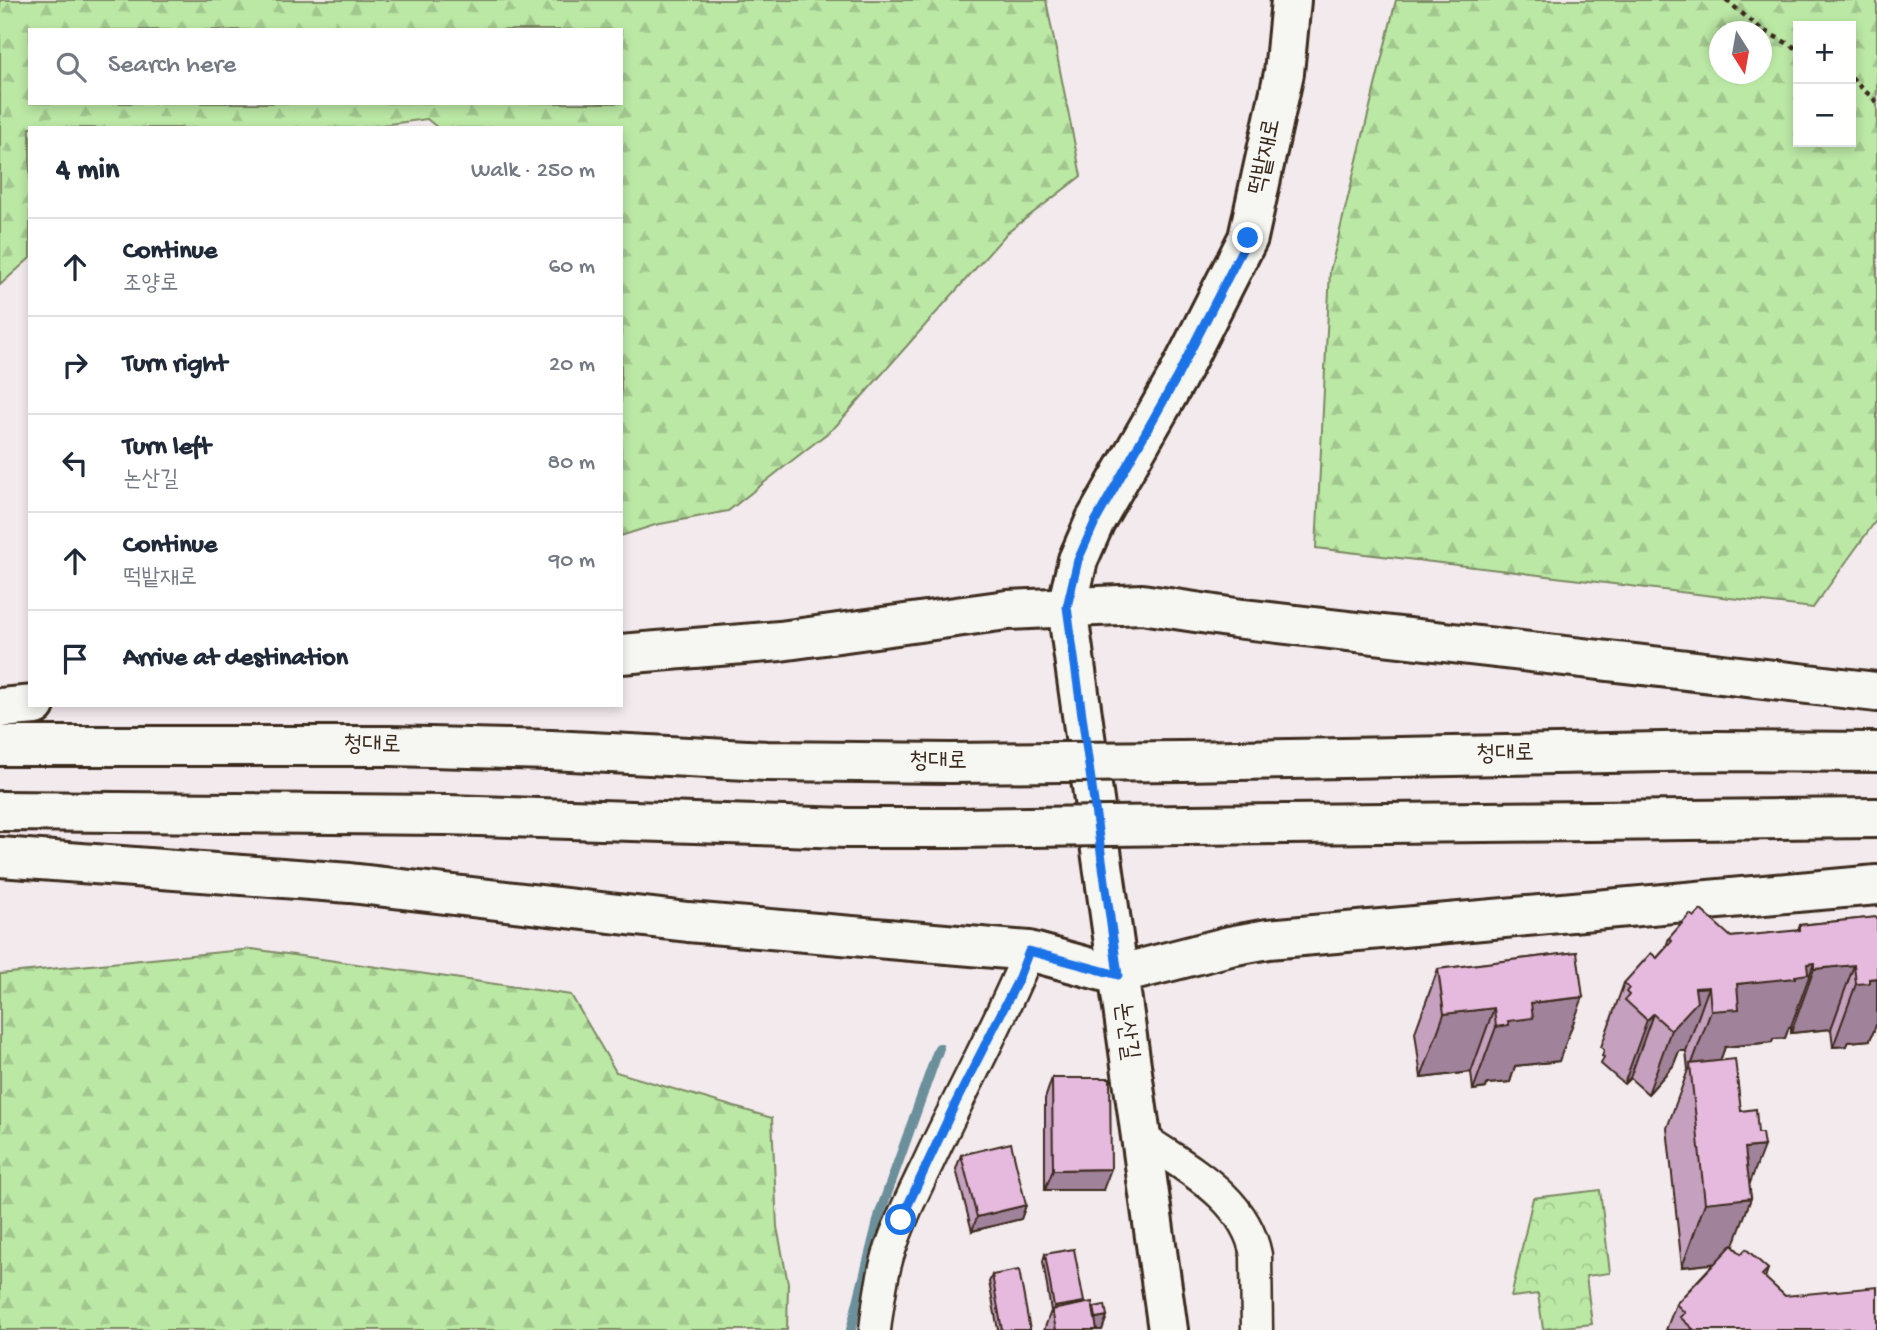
<!DOCTYPE html>
<html lang="en">
<head>
<meta charset="utf-8">
<style>
  body { margin:0; font-family:"Gochi Hand","Poor Story",sans-serif; background:#f2f2f3; color:#1f2937 }
  .controls { position:absolute; right:21px; top:21px; display:grid; overflow:hidden; border-radius:0px; box-shadow:0 4px 10px #0003 }
  .controls button { width:63px; height:63px; display:grid; place-items:center; padding:0; border:0; border-bottom:2px solid #e0e1e3; background:#fff; color:#1f2937; font:35px sans-serif }
  .compass { position:absolute; left:1709px; top:21px; width:63px; height:63px; border-radius:50%; background:#fff; box-shadow:0 4px 10px #0003; rotate:169deg }
  .stop { position:absolute; width:21px; height:21px; margin:-16px; border:5px solid #1a73e8; border-radius:50%; background:#fff }
  .stop.end { background:#1a73e8; border-color:#fff; box-shadow:0 2px 7px #0008 }
  .list { margin:0; padding:0; list-style:none }
  h2 { display:flex; justify-content:space-between; align-items:center; height:91px; margin:0; padding:0 28px; font-size:30px }
  h2 small { font-size:23px; font-weight:400; color:#747a83 }
  .list li { display:grid; grid-template-columns:46px 1fr auto; gap:21px; align-items:center; box-sizing:border-box; height:98px; padding:0 28px; border-top:2px solid #e0e1e3 }
  .list b { display:block; font-size:26px; white-space:nowrap }
  .list p { margin:0; font-size:23px; white-space:nowrap; color:#747a83 }
  .list em { font-size:23px; font-style:normal; color:#747a83 }
  .icon { flex:none; width:38px; height:38px; fill:none; stroke:currentColor; stroke-width:2; stroke-linecap:round; stroke-linejoin:round }
  .map { position:relative; flex:none; width:1877px; height:1330px; overflow:hidden }
  .search { position:absolute; background:#fff; box-shadow:0 4px 10px #0003; left:28px; top:28px; width:595px; height:77px; display:flex; align-items:center; gap:18px; box-sizing:border-box; padding:0 24px; border-radius:0px; color:#747a83; font-size:26px }
  .panel { position:absolute; background:#fff; box-shadow:0 4px 10px #0003; left:28px; top:126px; width:595px; height:581px; border-radius:0px }
  .map>svg:first-child { display:block }
  .forest { fill:url(#forest-firs); stroke:#7b8962; stroke-width:2; fill-rule:evenodd }
  .park { fill:url(#park-crowns); stroke:#7b8962; stroke-width:2 }
  .lines { fill:none; stroke-linecap:round; stroke-linejoin:round }
  .stream { stroke:#6c909b; stroke-width:10 }
  .street-casing { stroke:#3b2a1e; stroke-width:35 }
  .secondary-casing { stroke:#3b2a1e; stroke-width:44 }
  .path { stroke:#3b2a1e; stroke-width:4.5; stroke-dasharray:5 5; stroke-linecap:butt }
  .street { stroke:#f6f6f2; stroke-width:30 }
  .secondary { stroke:#f6f6f2; stroke-width:38 }
  .secondary-bridge-casing { stroke:#3b2a1e; stroke-width:44; stroke-linecap:butt }
  .secondary-bridge { stroke:#f6f6f2; stroke-width:38 }
  .wall { fill:#c6a0bf; stroke:#3b2a1e; stroke-width:2 }
  .shaded-wall { fill:#a1829b; stroke:#3b2a1e; stroke-width:2 }
  .building { fill:#e6bade; stroke:#3b2a1e; stroke-width:2 }
  .route { stroke:#1a73e8; stroke-width:9 }
  .labels { text-anchor:middle; dominant-baseline:central; stroke-width:5; stroke-linejoin:round; paint-order:stroke }
  .street-label { font-size:24px; fill:#3b2a1e; stroke:#f6f6f2 }
</style>
</head>
<body>
<div class="map">
<svg width="1877" height="1330" viewBox="0 0 1877 1330">
  <defs>
    <pattern id="forest-firs" width="22" height="20" patternUnits="userSpaceOnUse" patternTransform="scale(1.75)"><rect width="22" height="20" fill="#bbe8a5"/><path d="M5 1l3.5 6h-7zM16 11l3.5 6h-7z" fill="#a2c78e"/></pattern>
    <pattern id="park-crowns" width="20" height="18" patternUnits="userSpaceOnUse" patternTransform="scale(1.75)"><rect width="20" height="18" fill="#bbe8a5"/><path d="M2 6a3 3 0 1 1 6 0M12 15a3 3 0 1 1 6 0" fill="none" stroke="#a2c78e"/></pattern>
  </defs>
  <rect width="100%" height="100%" fill="#f3eaee"/>
  <filter id="ink" filterUnits="userSpaceOnUse"><feTurbulence type="fractalNoise" baseFrequency=".0143" numOctaves="2"/><feDisplacementMap in="SourceGraphic" scale="14" xChannelSelector="R" yChannelSelector="G"/><feConvolveMatrix kernelMatrix="1 2 1 2 8 2 1 2 1" color-interpolation-filters="sRGB"/></filter>
  <g filter="url(#ink)">
    <g class="forest">
      <path d="M 0,0 L 1046,0 L 1081,176 L 1007,233 L 835,427 L 728,511 L 655,525 L 621,536 L 621,128 L 438,128 L 427,119 L 359,128 L 30,128 L 30,258 L 0,285 ZM 30,30 L 621,30 L 621,103 L 30,103 Z"/>
      <path d="M 1396,0 L 1877,0 L 1877,519 L 1813,608 L 1316,548 L 1330,271 ZM 1798,26 L 1851,26 L 1851,142 L 1798,142 ZM 1720,32 L 1762,32 L 1762,74 L 1720,74 Z"/>
      <polygon points="252,949 571,995 616,1072 772,1118 777,1227 788,1283 787,1330 0,1330 0,974"/>
    </g>
    <polygon class="park" points="1600,1190 1610,1273 1586,1276 1592,1324 1543,1329 1538,1294 1511,1297 1533,1198"/>
    <g class="lines">
      <polyline class="stream" points="851,1330 880,1213 939,1048"/>
      <defs>
        <g id="street">
          <path d="M 1141,1137 C 1185,1168 1245,1196 1256,1255 L 1257,1330"/>
          <path d="M 875,1330 C 878,1305 881,1280 888,1256 C 898,1224 913,1194 928,1163 C 961,1092 1000,1023 1029,951"/>
        </g>
        <g id="secondary">
          <polyline points="621,654 780,641 1007,610 1142,604 1235,618 1877,692"/>
          <polyline points="0,708 35,705"/>
          <polyline points="0,746 390,746 551,750 767,761 950,763"/>
          <polyline points="1182,761 1715,751 1877,752"/>
          <polyline points="0,811 447,815 848,828 956,828"/>
          <polyline points="1189,825 1877,818"/>
          <polyline points="0,857 350,883 688,922 1029,951 1117,975 1230,946 1268,939 1877,885"/>
          <polyline points="1168,1330 1067,607 1078,560 1095,521 1177,378 1248,238 1284,73 1291,0"/>
        </g>
      </defs>
      <use href="#street" class="street-casing"/>
      <use href="#secondary" class="secondary-casing"/>
      <g class="path">
        <polyline points="1726,0 1761,29 1798,49"/>
        <polyline points="1851,78 1877,102"/>
      </g>
      <use href="#street" class="street"/>
      <use href="#secondary" class="secondary"/>
      <defs>
        <g id="secondary-bridge">
          <polyline points="950,763 1182,761"/>
          <polyline points="956,828 1189,825"/>
        </g>
      </defs>
      <use href="#secondary-bridge" class="secondary-bridge-casing"/>
      <use href="#secondary-bridge" class="secondary-bridge"/>
    </g>
    <g class="wall">
      <polygon points="1694,917 1731,937 1798,931 1800,925 1877,917 1877,1025 1876,1025 1870,1040 1848,1042 1846,1046 1833,1047 1831,1029 1791,1033 1791,1026 1789,1027 1785,1038 1773,1039 1772,1042 1725,1047 1720,1061 1749,1185 1751,1198 1733,1246 1741,1254 1768,1269 1765,1278 1785,1296 1877,1330 1666,1330 1676,1304 1714,1263 1682,1267 1667,1128 1688,1070 1686,1051 1679,1051 1673,1066 1648,1094 1630,1078 1624,1084 1601,1064 1604,1057 1602,1056 1604,1050 1601,1047 1624,983 1657,958 1665,949 1669,938"/>
      <polygon points="1577,952 1559,1061 1515,1066 1510,1082 1487,1084 1486,1088 1473,1090 1471,1072 1421,1078 1415,1032 1438,969"/>
      <polygon points="1052,1078 1103,1190 1045,1190 1045,1099"/>
      <polygon points="961,1155 1026,1205 1021,1219 972,1231 956,1169"/>
      <polygon points="1045,1254 1084,1302 1083,1304 1093,1310 1094,1307 1107,1316 1102,1330 1044,1330 1051,1311 1043,1261"/>
      <polygon points="992,1275 1030,1330 998,1330 989,1282"/>
    </g>
    <g class="shaded-wall">
      <polygon points="1814,963 1791,1026 1789,1027 1785,1038 1773,1039 1772,1042 1725,1047 1716,1072 1690,1069 1711,1011 1737,984 1795,976 1807,964"/>
      <polygon points="1854,965 1831,1029 1791,1033 1814,969"/>
      <polygon points="1877,978 1877,1025 1876,1025 1870,1040 1848,1042 1846,1046 1833,1047 1856,984 1869,979"/>
      <polygon points="1709,987 1686,1051 1679,1051 1673,1066 1648,1094 1671,1030 1695,988"/>
      <polygon points="1583,997 1559,1061 1515,1066 1510,1082 1487,1084 1486,1088 1473,1090 1496,1027 1508,1021 1531,1003"/>
      <polygon points="1494,1008 1471,1072 1421,1078 1444,1014"/>
      <polygon points="1653,1014 1630,1078 1624,1084 1647,1020"/>
      <polygon points="1764,1146 1744,1199 1751,1198 1728,1262 1682,1267 1705,1203 1745,1148"/>
      <polygon points="1111,1169 1103,1190 1045,1190 1053,1170"/>
      <polygon points="1026,1205 1021,1219 972,1231 977,1217"/>
      <polygon points="1084,1302 1081,1309 1052,1314 1054,1307"/>
      <polygon points="1107,1316 1102,1330 1092,1330 1096,1318"/>
    </g>
    <g class="building">
      <polygon points="1701,910 1731,937 1800,930 1800,925 1877,917 1877,978 1869,979 1869,983 1856,984 1854,965 1814,969 1814,963 1807,964 1808,974 1795,976 1795,978 1737,984 1739,1009 1711,1011 1709,987 1695,988 1697,1002 1671,1030 1653,1014 1647,1020 1625,1000 1629,995 1626,992 1629,988 1624,983 1651,953 1657,958 1672,941 1669,938 1690,914 1694,917"/>
      <polygon points="1577,952 1583,997 1531,1003 1533,1018 1508,1021 1509,1025 1496,1027 1494,1008 1444,1014 1438,969"/>
      <polygon points="1735,1059 1741,1111 1756,1109 1758,1133 1762,1133 1764,1146 1745,1148 1751,1198 1705,1203 1690,1064"/>
      <polygon points="1052,1078 1110,1078 1111,1169 1053,1170"/>
      <polygon points="1011,1143 1026,1205 977,1217 961,1155"/>
      <polygon points="1732,1245 1741,1254 1746,1249 1768,1269 1762,1275 1785,1296 1877,1287 1877,1330 1853,1330 1853,1328 1842,1329 1842,1330 1694,1330 1680,1317 1685,1313 1676,1304"/>
      <polygon points="1074,1249 1084,1302 1054,1307 1045,1254"/>
      <polygon points="1019,1270 1030,1330 1002,1330 992,1275"/>
      <polygon points="1092,1302 1097,1330 1056,1330 1052,1310"/>
      <polygon points="1105,1305 1107,1316 1096,1318 1094,1307"/>
    </g>
  </g>
  <g class="lines" filter="url(#ink)">
    <polyline class="route" points="901,1220 956,1102 1017,982 1029,951 1118,975 1067,607 1078,560 1095,522 1177,377 1248,238"/>
  </g>
  <g class="labels">
    <g class="street-label">
      <text transform="translate(1266 157) rotate(-78)">떡밭재로</text>
      <text transform="translate(372 746) rotate(1)">청대로</text>
      <text transform="translate(1505 755) rotate(-1)">청대로</text>
      <text x="938" y="762">청대로</text>
      <text transform="translate(1125 1031) rotate(82)">논산길</text>
    </g>
  </g>
</svg>
<div class="controls">
<button>+</button>
<button>−</button>
</div>
<svg class="compass" viewBox="-18 -18 36 36"><path d="M0-13l5 13h-10z" fill="#e53935"/><path d="M0 13l5-13h-10z" fill="#747a83"/></svg>
<div class="stop" style="left:901px;top:1220px"></div>
<div class="stop end" style="left:1248px;top:238px"></div>
<div class="search"><svg class="icon" aria-label="search" viewBox="0 0 24 24"><circle cx="10" cy="10" r="6"/><path d="M15 15l6 6"/></svg>Search here</div>
<section class="panel">
<h2>4 min<small>Walk · 250 m</small></h2>
<ul class="list">
<li><svg class="icon" aria-label="ahead" viewBox="0 0 24 24"><path d="M12 20V5M6 11l6-6 6 6"/></svg><div><b>Continue</b><p>조양로</p></div><em>60 m</em></li>
<li><svg class="icon" aria-label="right" viewBox="0 0 24 24"><path d="M7 20v-9h11M14 6l5 5-5 5"/></svg><div><b>Turn right</b></div><em>20 m</em></li>
<li><svg class="icon" aria-label="left" viewBox="0 0 24 24"><path d="M17 20v-9H6M10 6l-5 5 5 5"/></svg><div><b>Turn left</b><p>논산길</p></div><em>80 m</em></li>
<li><svg class="icon" aria-label="ahead" viewBox="0 0 24 24"><path d="M12 20V5M6 11l6-6 6 6"/></svg><div><b>Continue</b><p>떡밭재로</p></div><em>90 m</em></li>
<li><svg class="icon" aria-label="arrive" viewBox="0 0 24 24"><path d="M6 21V4h12l-3 4 3 4H6"/></svg><div><b>Arrive at destination</b></div></li>
</ul>
</section>
</div>
</body>
</html>
